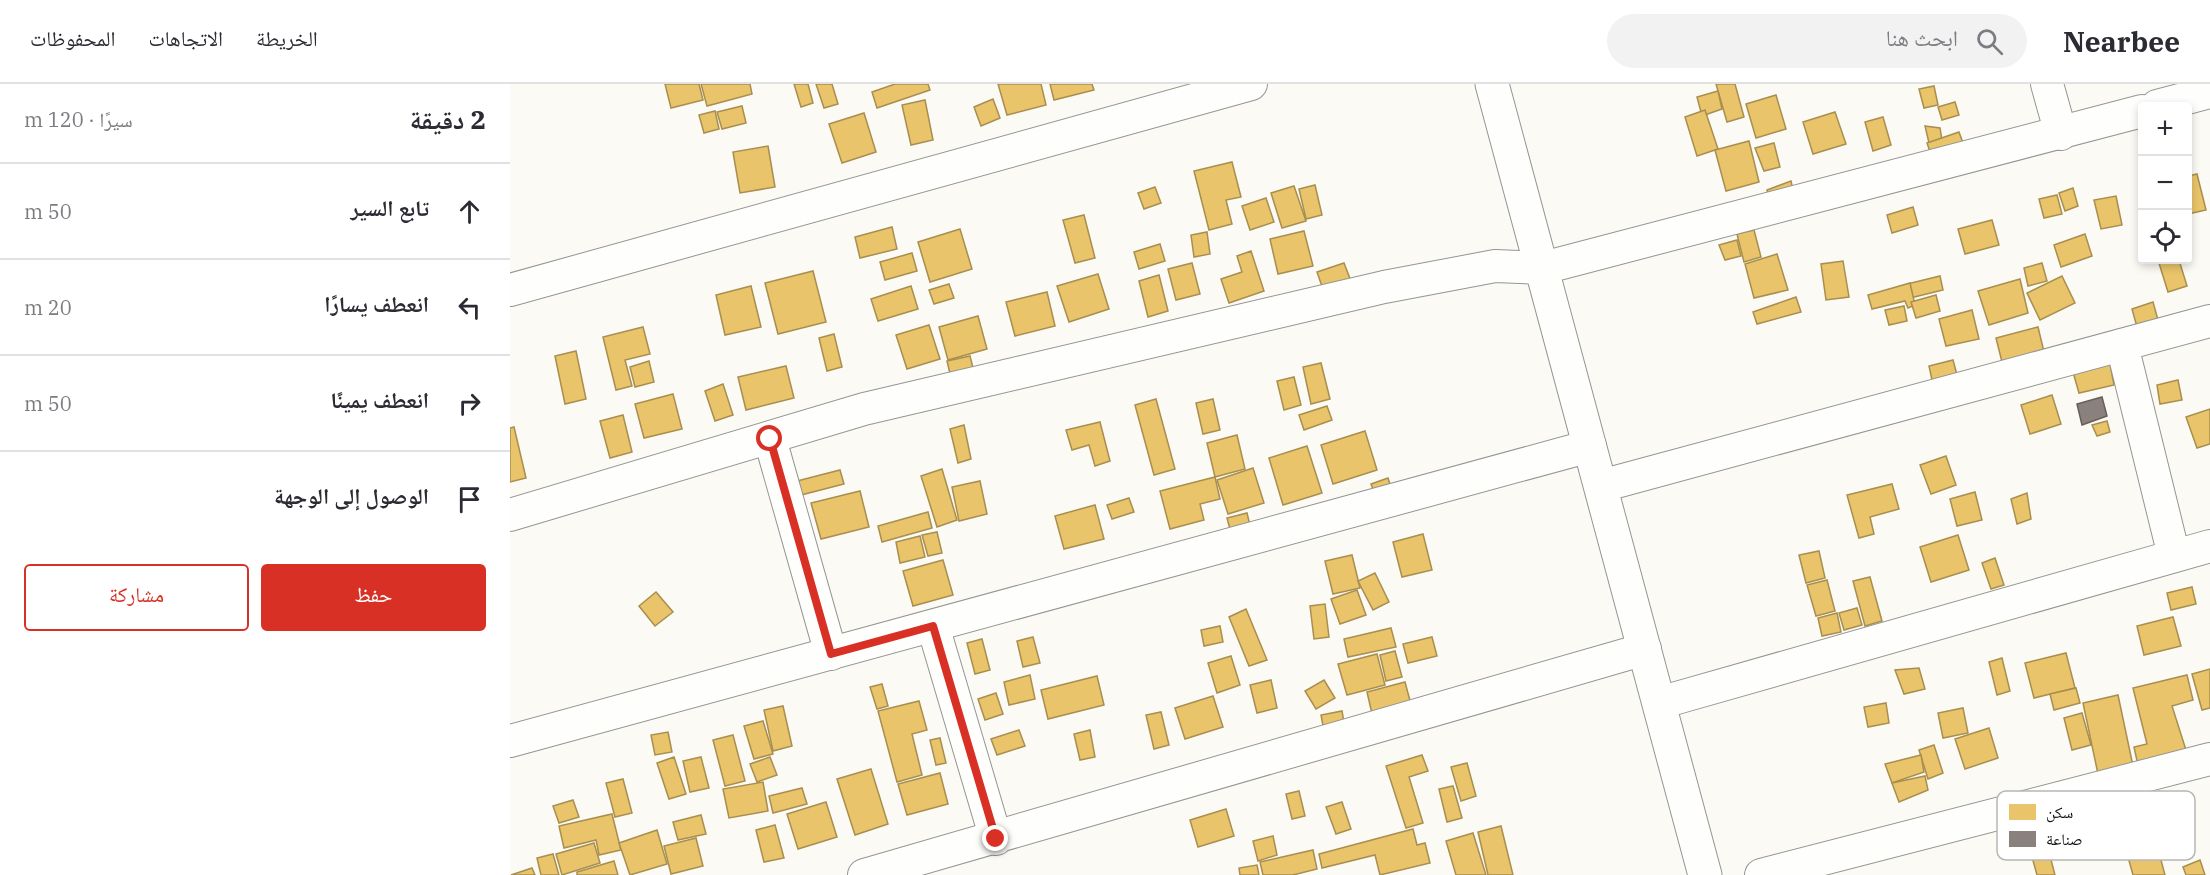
<!DOCTYPE html>
<html lang="ar">
<head>
<meta charset="utf-8">
<style>
  body { margin:0; font-family:"IBM Plex Serif","Noto Naskh Arabic",serif; background:#f2f2f3; color:#2b2b33; direction:rtl }
  .controls { position:absolute; right:18px; top:18px; display:grid; overflow:hidden; border-radius:6px; box-shadow:0 3px 9px #0003 }
  .controls button { width:54px; height:54px; display:grid; place-items:center; padding:0; border:0; border-bottom:2px solid #e1e1e2; background:#fff; color:#2b2b33; font:30px sans-serif }
  .stop { position:absolute; width:18px; height:18px; margin:-14px; border:4px solid #d93025; border-radius:50%; background:#fff }
  .stop.end { background:#d93025; border-color:#fff; box-shadow:0 2px 6px #0008 }
  .list { margin:0; padding:0; list-style:none }
  h2 { display:flex; justify-content:space-between; align-items:center; height:78px; margin:0; padding:0 24px; font-size:26px }
  h2 small { font-size:20px; font-weight:400; color:#7c7c81 }
  .list li { display:grid; grid-template-columns:39px 1fr auto; gap:18px; align-items:center; box-sizing:border-box; height:96px; padding:0 24px; border-top:2px solid #e1e1e2 }
  .list b { display:block; font-size:22px; white-space:nowrap }
  .list em { font-size:20px; font-style:normal; color:#7c7c81 }
  .actions { display:flex; gap:12px; padding:18px 24px }
  .actions a { flex:1; padding:14px 0; border:2px solid #d93025; border-radius:6px; text-align:center; font-size:21px; color:#d93025 }
  .actions .main { background:#d93025; color:#fff }
  .icon { flex:none; width:33px; height:33px; fill:none; stroke:currentColor; stroke-width:2; stroke-linecap:round; stroke-linejoin:round }
  .map { position:relative; flex:none; width:1700px; height:791px; overflow:hidden; direction:ltr }
  header { display:flex; align-items:center; gap:36px; box-sizing:border-box; height:84px; padding:0 30px; background:#fff; border-bottom:2px solid #e1e1e2 }
  header strong { font-size:28px }
  nav { display:flex; gap:33px; margin-inline-start:auto; font-size:21px }
  .search { width:420px; height:54px; background:#f2f2f3; display:flex; align-items:center; gap:15px; box-sizing:border-box; padding:0 21px; border-radius:33px; color:#7c7c81; font-size:22px }
  main { display:flex }
  aside { flex:1; background:#fff }
  .map>svg:first-child { display:block }
  .homes { fill:#e9c46a; stroke:#a88e4f; stroke-width:1.5 }
  .industry { fill:#8a817c; stroke:#655f5b; stroke-width:1.5 }
  .lines { fill:none; stroke-linecap:round; stroke-linejoin:round }
  .minor-casing { stroke:#959592; stroke-width:34 }
  .tertiary-casing { stroke:#959592; stroke-width:35 }
  .minor { stroke:#fefefd; stroke-width:32 }
  .tertiary { stroke:#fefefd; stroke-width:33 }
  .route { stroke:#d93025; stroke-width:8 }
  .key { fill:#fff; stroke:#b7b7b7; stroke-width:1.5 }
  .key-label { font-size:16px; fill:#0f0f0f }
</style>
</head>
<body>
<header>
<strong>Nearbee</strong>
<div class="search"><svg class="icon" aria-label="search" viewBox="0 0 24 24"><circle cx="10" cy="10" r="6"/><path d="M15 15l6 6"/></svg>ابحث هنا</div>
<nav><a>الخريطة</a><a>الاتجاهات</a><a>المحفوظات</a></nav>
</header>
<main>
<div class="map">
<svg width="1700" height="791" viewBox="0 0 1700 791">
  <rect width="100%" height="100%" fill="#fbfaf4"/>
  <g class="homes">
    <polygon points="155,0 189,0 193,16 161,24"/>
    <polygon points="191,0 240,0 242,10 197,22"/>
    <polygon points="284,0 298,0 303,19 291,23"/>
    <polygon points="306,0 322,0 328,20 314,24"/>
    <polygon points="385,0 418,0 420,6 367,24 362,8"/>
    <polygon points="488,0 531,0 536,21 497,31"/>
    <polygon points="540,0 582,0 584,6 544,16"/>
    <polygon points="1206,0 1225,0 1234,33 1217,38"/>
    <polygon points="1424,2 1428,21 1414,24 1409,5"/>
    <polygon points="1208,7 1212,25 1192,32 1187,13"/>
    <polygon points="1266,11 1276,45 1246,54 1236,20"/>
    <polygon points="483,15 490,34 471,42 464,23"/>
    <polygon points="415,16 423,56 401,61 392,21"/>
    <polygon points="1445,18 1449,31 1432,36 1428,23"/>
    <polygon points="232,22 236,39 212,45 207,28"/>
    <polygon points="1195,26 1208,65 1187,72 1175,33"/>
    <polygon points="205,27 209,45 194,49 189,31"/>
    <polygon points="1325,28 1336,60 1303,70 1293,38"/>
    <polygon points="354,29 366,68 332,79 319,40"/>
    <polygon points="1373,33 1381,61 1363,67 1355,38"/>
    <polygon points="1415,42 1430,44 1432,56 1419,59"/>
    <polygon points="1449,48 1456,67 1424,79 1417,59"/>
    <polygon points="1239,57 1249,98 1216,107 1205,66"/>
    <polygon points="1264,59 1270,83 1254,87 1245,64"/>
    <polygon points="258,62 265,103 230,109 223,68"/>
    <polygon points="722,78 731,113 716,116 722,140 699,146 684,87"/>
    <polygon points="1687,90 1696,126 1678,130 1678,92"/>
    <polygon points="1281,97 1284,111 1259,117 1257,106"/>
    <polygon points="805,101 812,131 796,135 789,105"/>
    <polygon points="784,102 796,137 772,144 761,109"/>
    <polygon points="645,103 651,119 634,125 628,109"/>
    <polygon points="1563,104 1568,122 1555,127 1549,109"/>
    <polygon points="1547,111 1552,130 1534,134 1529,115"/>
    <polygon points="1606,112 1612,141 1591,145 1584,116"/>
    <polygon points="756,114 764,138 740,146 732,122"/>
    <polygon points="1403,123 1408,141 1382,149 1377,131"/>
    <polygon points="574,131 585,174 565,179 553,136"/>
    <polygon points="1482,136 1489,161 1455,170 1448,145"/>
    <polygon points="382,143 387,165 350,174 345,153"/>
    <polygon points="450,145 462,185 420,198 408,158"/>
    <polygon points="1244,146 1251,173 1234,178 1227,150"/>
    <polygon points="794,147 803,182 768,190 760,155"/>
    <polygon points="697,148 700,170 684,173 681,151"/>
    <polygon points="1575,150 1582,172 1551,183 1544,161"/>
    <polygon points="1227,156 1231,172 1215,176 1209,161"/>
    <polygon points="650,160 655,177 629,185 624,168"/>
    <polygon points="741,167 754,207 719,219 711,195 732,188 727,172"/>
    <polygon points="402,169 407,187 375,196 370,178"/>
    <polygon points="1267,170 1278,206 1244,214 1235,180"/>
    <polygon points="1648,176 1669,176 1677,202 1658,208"/>
    <polygon points="1333,177 1339,213 1316,216 1311,180"/>
    <polygon points="682,179 690,210 666,216 658,185"/>
    <polygon points="834,179 844,205 816,214 807,188"/>
    <polygon points="1532,179 1537,197 1518,202 1514,184"/>
    <polygon points="303,187 316,238 268,250 255,199"/>
    <polygon points="588,190 599,225 559,238 547,202"/>
    <polygon points="649,191 658,227 638,233 629,197"/>
    <polygon points="1430,192 1433,206 1400,214 1397,200"/>
    <polygon points="1552,192 1565,219 1530,236 1517,209"/>
    <polygon points="1510,195 1518,229 1479,241 1468,207"/>
    <polygon points="1400,199 1405,221 1398,224 1395,217 1362,225 1358,211"/>
    <polygon points="439,200 444,214 424,220 419,206"/>
    <polygon points="241,202 251,243 215,251 206,211"/>
    <polygon points="401,202 408,225 368,237 361,215"/>
    <polygon points="537,208 545,242 505,252 496,218"/>
    <polygon points="1426,211 1430,227 1406,234 1401,218"/>
    <polygon points="1286,213 1291,228 1247,240 1243,228"/>
    <polygon points="1643,218 1648,236 1627,243 1622,225"/>
    <polygon points="1394,222 1397,237 1379,241 1375,226"/>
    <polygon points="1462,226 1469,255 1436,262 1429,235"/>
    <polygon points="468,232 477,265 438,276 429,243"/>
    <polygon points="419,241 430,275 397,285 386,251"/>
    <polygon points="133,243 140,270 115,276 122,302 106,306 93,253"/>
    <polygon points="1528,243 1536,276 1494,286 1486,254"/>
    <polygon points="324,250 332,283 317,287 309,254"/>
    <polygon points="66,267 76,315 55,320 45,272"/>
    <polygon points="460,272 465,292 442,298 437,277"/>
    <polygon points="1443,276 1447,291 1422,296 1419,282"/>
    <polygon points="139,277 144,298 125,303 120,283"/>
    <polygon points="811,279 820,315 801,320 793,283"/>
    <polygon points="1600,280 1604,301 1569,309 1563,288"/>
    <polygon points="276,282 284,314 236,326 228,293"/>
    <polygon points="784,293 791,321 774,326 767,297"/>
    <polygon points="1668,296 1672,316 1650,320 1647,301"/>
    <polygon points="213,300 223,331 205,337 195,307"/>
    <polygon points="163,310 172,345 134,354 125,320"/>
    <polygon points="1542,311 1551,340 1520,350 1511,321"/>
    <polygon points="646,315 665,385 644,391 625,321"/>
    <polygon points="703,315 710,346 693,350 686,319"/>
    <polygon points="817,322 822,336 794,346 789,331"/>
    <polygon points="1700,325 1700,360 1687,364 1676,333"/>
    <polygon points="113,331 122,368 100,374 90,337"/>
    <polygon points="1597,337 1600,348 1587,352 1582,341"/>
    <polygon points="590,338 600,377 585,382 579,361 562,366 556,346"/>
    <polygon points="454,341 461,375 448,379 440,345"/>
    <polygon points="4,343 16,394 0,398 0,344"/>
    <polygon points="855,347 867,386 823,400 811,361"/>
    <polygon points="727,351 735,385 705,393 697,359"/>
    <polygon points="797,362 812,409 773,421 759,374"/>
    <polygon points="1436,372 1446,401 1421,410 1410,381"/>
    <polygon points="743,384 754,419 718,430 707,396"/>
    <polygon points="432,385 447,436 427,443 411,392"/>
    <polygon points="330,386 334,400 291,411 287,397"/>
    <polygon points="705,393 710,415 690,420 694,436 660,445 650,407"/>
    <polygon points="878,394 887,422 871,428 861,400"/>
    <polygon points="470,397 477,430 449,437 442,403"/>
    <polygon points="1382,400 1389,425 1360,433 1364,450 1349,454 1337,411"/>
    <polygon points="350,407 359,443 311,455 301,419"/>
    <polygon points="1465,408 1472,436 1447,442 1440,415"/>
    <polygon points="1517,409 1521,435 1507,440 1501,415"/>
    <polygon points="619,414 624,428 602,435 597,421"/>
    <polygon points="585,421 594,455 554,465 545,432"/>
    <polygon points="418,428 422,444 372,458 368,442"/>
    <polygon points="737,429 743,454 724,460 717,434"/>
    <polygon points="427,448 432,469 418,472 412,451"/>
    <polygon points="913,450 922,486 892,493 883,458"/>
    <polygon points="1448,451 1459,486 1421,498 1410,463"/>
    <polygon points="410,452 415,473 390,479 386,458"/>
    <polygon points="1309,467 1315,494 1296,499 1289,471"/>
    <polygon points="842,471 850,504 823,510 815,477"/>
    <polygon points="1485,474 1494,501 1481,505 1472,479"/>
    <polygon points="433,476 443,511 403,522 393,487"/>
    <polygon points="865,489 879,518 863,526 848,497"/>
    <polygon points="1360,493 1372,537 1355,542 1343,497"/>
    <polygon points="1317,496 1325,527 1306,532 1297,501"/>
    <polygon points="1682,503 1686,520 1661,526 1657,509"/>
    <polygon points="847,506 856,531 830,540 821,515"/>
    <polygon points="146,508 163,528 145,542 129,522"/>
    <polygon points="815,520 819,553 804,555 800,522"/>
    <polygon points="1347,524 1352,541 1334,546 1329,529"/>
    <polygon points="736,525 757,576 739,582 719,533"/>
    <polygon points="1327,529 1331,548 1312,552 1308,534"/>
    <polygon points="1663,533 1671,562 1634,571 1627,542"/>
    <polygon points="710,542 713,558 694,562 691,546"/>
    <polygon points="881,544 886,563 838,573 834,555"/>
    <polygon points="523,553 530,579 513,583 507,557"/>
    <polygon points="922,553 927,572 898,579 893,560"/>
    <polygon points="472,555 480,586 465,590 457,559"/>
    <polygon points="885,567 892,593 876,597 870,571"/>
    <polygon points="1556,569 1565,604 1524,614 1515,579"/>
    <polygon points="867,570 875,601 837,611 828,580"/>
    <polygon points="721,572 730,601 707,609 698,579"/>
    <polygon points="1492,574 1500,607 1487,611 1479,578"/>
    <polygon points="1409,584 1415,605 1394,610 1385,586"/>
    <polygon points="1700,585 1700,624 1692,626 1682,590"/>
    <polygon points="520,591 525,615 499,621 494,598"/>
    <polygon points="1677,591 1683,616 1662,622 1676,666 1629,686 1624,663 1637,660 1623,604"/>
    <polygon points="587,592 594,621 538,635 531,606"/>
    <polygon points="761,596 767,624 747,629 740,601"/>
    <polygon points="814,596 825,614 806,625 795,607"/>
    <polygon points="895,598 902,624 863,634 857,608"/>
    <polygon points="372,600 378,622 367,625 360,603"/>
    <polygon points="1566,604 1570,619 1544,626 1540,610"/>
    <polygon points="486,609 493,630 475,636 468,615"/>
    <polygon points="1608,611 1623,682 1588,690 1573,619"/>
    <polygon points="703,612 713,643 675,655 665,624"/>
    <polygon points="409,617 417,646 402,650 412,691 387,698 368,627"/>
    <polygon points="1376,619 1379,639 1358,643 1354,623"/>
    <polygon points="273,622 282,662 263,667 254,626"/>
    <polygon points="1453,624 1458,649 1433,654 1428,629"/>
    <polygon points="832,627 835,644 814,647 811,631"/>
    <polygon points="651,628 659,661 644,665 636,631"/>
    <polygon points="1572,629 1581,661 1562,666 1554,634"/>
    <polygon points="253,637 263,670 244,675 234,642"/>
    <polygon points="1479,644 1488,674 1455,685 1445,655"/>
    <polygon points="509,646 515,662 487,671 481,655"/>
    <polygon points="580,646 585,673 570,676 564,650"/>
    <polygon points="158,648 162,668 145,671 141,651"/>
    <polygon points="223,651 235,697 215,702 203,656"/>
    <polygon points="430,654 436,679 426,681 420,656"/>
    <polygon points="1424,661 1433,689 1418,695 1409,666"/>
    <polygon points="912,671 918,687 899,693 913,739 896,744 876,682"/>
    <polygon points="1411,671 1414,688 1382,699 1375,680"/>
    <polygon points="164,673 176,710 159,715 147,679"/>
    <polygon points="191,673 199,704 180,708 173,677"/>
    <polygon points="260,673 267,691 247,698 240,680"/>
    <polygon points="957,679 966,712 951,717 941,683"/>
    <polygon points="361,685 378,740 345,751 327,695"/>
    <polygon points="430,689 438,720 397,731 388,700"/>
    <polygon points="1415,692 1418,706 1389,718 1382,699"/>
    <polygon points="113,695 122,729 105,733 96,699"/>
    <polygon points="253,698 258,727 219,734 213,705"/>
    <polygon points="943,702 952,734 937,738 929,705"/>
    <polygon points="292,704 297,720 263,729 259,712"/>
    <polygon points="789,707 795,732 782,735 776,710"/>
    <polygon points="63,716 69,733 49,739 43,722"/>
    <polygon points="316,718 327,753 288,765 277,730"/>
    <polygon points="832,718 841,745 826,750 816,723"/>
    <polygon points="716,725 724,752 688,763 680,736"/>
    <polygon points="102,730 111,766 89,771 86,756 54,764 49,742"/>
    <polygon points="191,731 196,750 168,756 163,738"/>
    <polygon points="265,741 274,774 254,778 246,746"/>
    <polygon points="991,742 1003,791 978,791 968,748"/>
    <polygon points="903,745 907,761 915,759 920,779 870,791 865,771 812,784 809,770"/>
    <polygon points="147,746 157,780 120,791 109,759"/>
    <polygon points="963,749 976,791 946,791 936,757"/>
    <polygon points="763,752 767,771 748,777 743,757"/>
    <polygon points="186,754 193,782 161,790 154,762"/>
    <polygon points="84,759 90,779 52,791 46,770"/>
    <polygon points="1648,765 1655,791 1623,791 1618,773"/>
    <polygon points="803,766 807,785 783,791 753,791 750,778"/>
    <polygon points="1539,768 1545,791 1527,791 1522,773"/>
    <polygon points="43,770 49,791 31,791 27,774"/>
    <polygon points="1690,776 1695,791 1676,791 1673,783"/>
    <polygon points="104,777 108,791 67,791 67,788"/>
    <polygon points="747,781 749,791 730,791 729,784"/>
    <polygon points="22,784 25,791 1,791"/>
  </g>
  <polygon class="industry" points="1592,313 1597,332 1572,341 1567,320"/>
  <g class="lines">
    <defs>
      <g id="minor">
        <polyline points="1537,0 1551,50"/>
        <polyline points="1647,22 1700,8"/>
        <polyline points="0,206 741,0"/>
        <polyline points="1612,261 1664,472"/>
        <polyline points="260,355 321,570"/>
        <polyline points="1091,402 1700,237"/>
        <polyline points="0,431 354,325 874,203 985,182 1033,184 1632,27"/>
        <polyline points="423,542 486,755"/>
        <polyline points="1149,619 1700,462"/>
        <polyline points="0,657 1080,362"/>
        <polyline points="354,791 1135,565"/>
        <polyline points="1251,791 1700,675"/>
      </g>
      <polyline id="tertiary" points="982,0 1195,791"/>
    </defs>
    <use href="#minor" class="minor-casing"/>
    <use href="#tertiary" class="tertiary-casing"/>
    <use href="#minor" class="minor"/>
    <use href="#tertiary" class="tertiary"/>
  </g>
  <g class="lines">
    <polyline class="route" points="260,355 321,570 423,542 486,755"/>
  </g>
  <rect x="1487" y="707" width="198" height="69" rx="9" class="key"/>
  <rect x="1499" y="720" width="27" height="16" fill="#e9c46a"/>
  <rect x="1499" y="747" width="27" height="16" fill="#8a817c"/>
  <g class="key-label">
    <text x="1536" y="734">سكن</text>
    <text x="1536" y="761">صناعة</text>
  </g>
</svg>
<div class="controls">
<button>+</button>
<button>−</button>
<button><svg class="icon" aria-label="locate" viewBox="0 0 24 24"><circle cx="12" cy="12" r="6"/><path d="M12 2v4M12 18v4M2 12h4M18 12h4"/></svg></button>
</div>
<div class="stop" style="left:260px;top:355px"></div>
<div class="stop end" style="left:486px;top:755px"></div>
</div>
<aside>
<h2>2 دقيقة<small>سيرًا · 120 m</small></h2>
<ul class="list">
<li><svg class="icon" aria-label="ahead" viewBox="0 0 24 24"><path d="M12 20V5M6 11l6-6 6 6"/></svg><div><b>تابع السير</b></div><em>50 m</em></li>
<li><svg class="icon" aria-label="left" viewBox="0 0 24 24"><path d="M17 20v-9H6M10 6l-5 5 5 5"/></svg><div><b>انعطف يسارًا</b></div><em>20 m</em></li>
<li><svg class="icon" aria-label="right" viewBox="0 0 24 24"><path d="M7 20v-9h11M14 6l5 5-5 5"/></svg><div><b>انعطف يمينًا</b></div><em>50 m</em></li>
<li><svg class="icon" aria-label="arrive" viewBox="0 0 24 24"><path d="M6 21V4h12l-3 4 3 4H6"/></svg><div><b>الوصول إلى الوجهة</b></div></li>
</ul>
<div class="actions"><a class="main">حفظ</a><a>مشاركة</a></div>
</aside>
</main>
</body>
</html>
